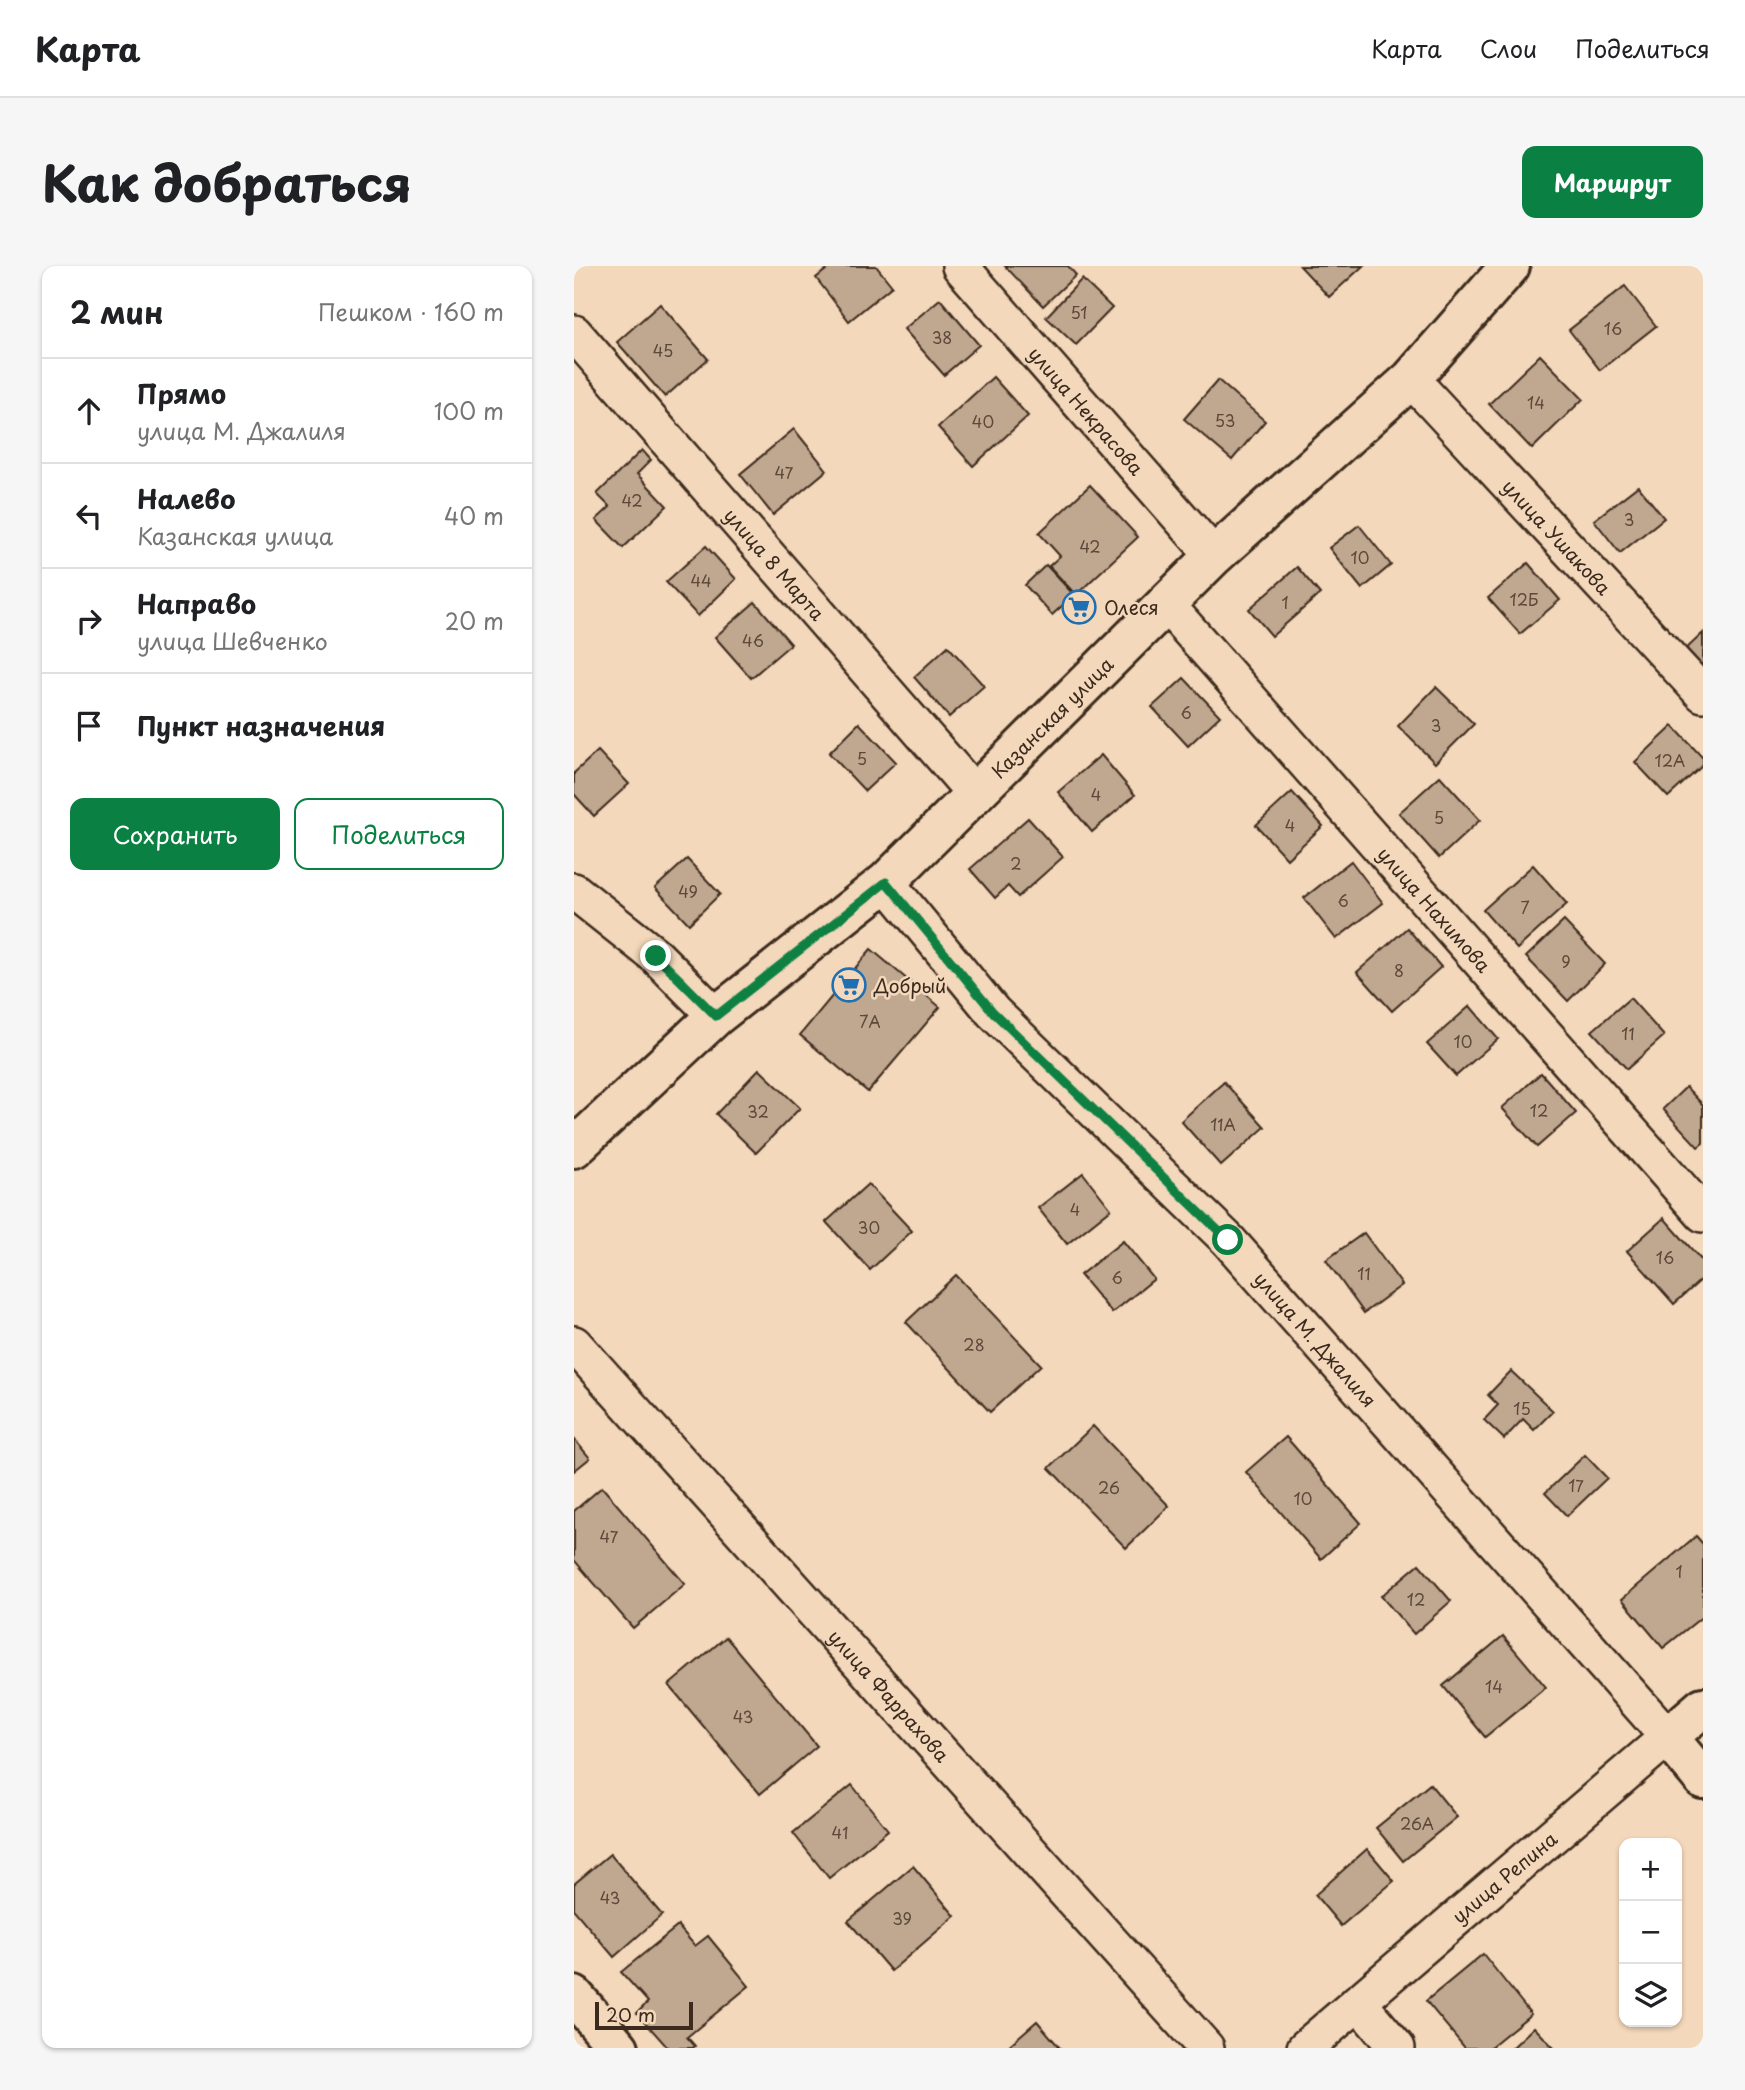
<!DOCTYPE html>
<html lang="ru">
<head>
<meta charset="utf-8">
<style>
  body { margin:0; font-family:"Playpen Sans",sans-serif; background:#f6f6f6; color:#202124 }
  .controls { position:absolute; right:21px; bottom:21px; display:grid; overflow:hidden; border-radius:14px; box-shadow:0 2px 5px #0004 }
  .controls button { width:63px; height:63px; display:grid; place-items:center; padding:0; border:0; border-bottom:2px solid #e0e0e0; background:#fff; color:#202124; font:35px sans-serif }
  .scale { position:absolute; left:21px; bottom:18px; width:98px; box-sizing:border-box; padding-left:7px; border:4px solid #3b2a1e; border-top:0; font-size:19px; line-height:24px; white-space:nowrap; color:#3b2a1e; -webkit-text-stroke:5px #f4d8bb; paint-order:stroke }
  .stop { position:absolute; width:21px; height:21px; margin:-16px; border:5px solid #0b8043; border-radius:50%; background:#fff }
  .stop.end { background:#0b8043; border-color:#fff; box-shadow:0 2px 7px #0008 }
  .list { margin:0; padding:0; list-style:none }
  h2 { display:flex; justify-content:space-between; align-items:center; height:91px; margin:0; padding:0 28px; font-size:30px }
  h2 small { font-size:23px; font-weight:400; color:#757577 }
  .list li { display:grid; grid-template-columns:46px 1fr auto; gap:21px; align-items:center; box-sizing:border-box; height:105px; padding:0 28px; border-top:2px solid #e0e0e0 }
  .list b { display:block; font-size:26px; white-space:nowrap }
  .list p { margin:0; font-size:23px; white-space:nowrap; color:#757577 }
  .list em { font-size:23px; font-style:normal; color:#757577 }
  .actions { display:flex; gap:14px; padding:21px 28px }
  .actions a { flex:1; padding:16px 0; border:2px solid #0b8043; border-radius:14px; text-align:center; font-size:24px; color:#0b8043 }
  .actions .main { background:#0b8043; color:#fff }
  .icon { flex:none; width:38px; height:38px; fill:none; stroke:currentColor; stroke-width:2; stroke-linecap:round; stroke-linejoin:round }
  .map { position:relative; flex:none; width:1129px; height:1782px; overflow:hidden; border-radius:14px }
  header { display:flex; align-items:center; gap:42px; box-sizing:border-box; height:98px; padding:0 35px; background:#fff; border-bottom:2px solid #e0e0e0 }
  header strong { font-size:33px }
  nav { display:flex; gap:38px; margin-inline-start:auto; font-size:24px }
  .intro { display:flex; align-items:center; justify-content:space-between; box-sizing:border-box; height:168px; padding:0 42px }
  h1 { margin:0; font-size:49px }
  .button { padding:18px 32px; border-radius:14px; background:#0b8043; color:#fff; font-size:24px; font-weight:700 }
  main { display:flex; gap:42px; padding:0 42px }
  aside { flex:1; background:#fff; border-radius:14px; box-shadow:0 2px 5px #0004 }
  .map>svg:first-child { display:block }
  .building { fill:#c0a790; stroke:#3b2a1e; stroke-width:2 }
  .lines { fill:none; stroke-linecap:round; stroke-linejoin:round }
  .minor-casing { stroke:#3b2a1e; stroke-width:40 }
  .tertiary-casing { stroke:#3b2a1e; stroke-width:44 }
  .minor { stroke:#f4d8bb; stroke-width:35 }
  .tertiary { stroke:#f4d8bb; stroke-width:38 }
  .route { stroke:#0b8043; stroke-width:9 }
  .labels { text-anchor:middle; dominant-baseline:central; stroke-width:5; stroke-linejoin:round; paint-order:stroke }
  .number-label { font-size:16px; fill:#5c493a }
  .street-label { font-size:19px; fill:#3b2a1e; stroke:#f4d8bb }
  .poi-label { font-size:19px; fill:#3b2a1e; stroke:#f4d8bb; text-anchor:start }
</style>
</head>
<body>
<header>
<strong>Карта</strong>
<nav><a>Карта</a><a>Слои</a><a>Поделиться</a></nav>
</header>
<div class="intro"><h1>Как добраться</h1><a class="button">Маршрут</a></div>
<main>
<aside>
<h2>2 мин<small>Пешком · 160 m</small></h2>
<ul class="list">
<li><svg class="icon" aria-label="ahead" viewBox="0 0 24 24"><path d="M12 20V5M6 11l6-6 6 6"/></svg><div><b>Прямо</b><p>улица М. Джалиля</p></div><em>100 m</em></li>
<li><svg class="icon" aria-label="left" viewBox="0 0 24 24"><path d="M17 20v-9H6M10 6l-5 5 5 5"/></svg><div><b>Налево</b><p>Казанская улица</p></div><em>40 m</em></li>
<li><svg class="icon" aria-label="right" viewBox="0 0 24 24"><path d="M7 20v-9h11M14 6l5 5-5 5"/></svg><div><b>Направо</b><p>улица Шевченко</p></div><em>20 m</em></li>
<li><svg class="icon" aria-label="arrive" viewBox="0 0 24 24"><path d="M6 21V4h12l-3 4 3 4H6"/></svg><div><b>Пункт назначения</b></div></li>
</ul>
<div class="actions"><a class="main">Сохранить</a><a>Поделиться</a></div>
</aside>
<div class="map">
<svg width="1129" height="1782" viewBox="0 0 1129 1782">
  <rect width="100%" height="100%" fill="#f4d8bb"/>
  <filter id="ink" filterUnits="userSpaceOnUse"><feTurbulence type="fractalNoise" baseFrequency=".0143" numOctaves="2"/><feDisplacementMap in="SourceGraphic" scale="14" xChannelSelector="R" yChannelSelector="G"/><feConvolveMatrix kernelMatrix="1 2 1 2 8 2 1 2 1" color-interpolation-filters="sRGB"/></filter>
  <g filter="url(#ink)">
    <g class="building">
      <polygon points="257,0 302,0 318,20 275,55 242,12"/>
      <polygon points="431,0 494,0 502,9 469,40"/>
      <polygon points="726,0 789,0 755,31"/>
      <polygon points="508,13 538,42 502,79 472,51"/>
      <polygon points="1051,20 1082,60 1026,104 995,64"/>
      <polygon points="366,33 405,79 370,109 330,63"/>
      <polygon points="86,38 134,93 91,131 43,76"/>
      <polygon points="966,89 1009,133 958,183 915,138"/>
      <polygon points="419,111 454,150 399,200 364,161"/>
      <polygon points="644,114 691,155 658,194 610,153"/>
      <polygon points="220,163 253,204 199,249 166,208"/>
      <polygon points="68,184 77,194 63,208 93,240 49,282 22,254 36,241 23,228"/>
      <polygon points="516,219 564,271 502,329 475,300 486,290 465,267"/>
      <polygon points="1064,220 1090,252 1046,287 1020,254"/>
      <polygon points="785,259 817,299 788,323 755,282"/>
      <polygon points="132,280 162,313 124,350 92,316"/>
      <polygon points="954,297 986,334 946,368 914,332"/>
      <polygon points="472,299 500,329 478,349 451,319"/>
      <polygon points="723,301 746,328 698,370 675,343"/>
      <polygon points="181,336 217,378 177,412 141,371"/>
      <polygon points="1129,367 1129,403 1110,385"/>
      <polygon points="374,380 410,420 375,451 340,411"/>
      <polygon points="610,412 646,450 614,480 578,441"/>
      <polygon points="862,421 900,458 861,497 824,460"/>
      <polygon points="285,457 322,496 291,525 255,487"/>
      <polygon points="1099,460 1129,492 1129,499 1094,531 1061,496"/>
      <polygon points="24,485 55,518 20,550 0,528 0,507"/>
      <polygon points="527,489 561,529 518,566 484,526"/>
      <polygon points="866,510 906,554 865,592 825,547"/>
      <polygon points="718,526 749,560 713,593 682,559"/>
      <polygon points="454,552 489,591 444,631 434,620 421,632 396,603"/>
      <polygon points="113,593 146,628 115,658 81,622"/>
      <polygon points="777,595 809,637 762,673 730,632"/>
      <polygon points="959,599 993,638 943,683 909,644"/>
      <polygon points="990,655 1031,698 994,735 952,691"/>
      <polygon points="833,662 867,701 818,745 783,706"/>
      <polygon points="297,683 366,741 294,826 226,769"/>
      <polygon points="1056,732 1090,770 1053,803 1018,765"/>
      <polygon points="896,740 924,773 882,810 853,778"/>
      <polygon points="185,803 226,842 182,887 142,848"/>
      <polygon points="967,807 1002,847 963,881 928,842"/>
      <polygon points="650,816 691,861 647,900 607,855"/>
      <polygon points="1112,821 1129,839 1129,877 1124,881 1089,843"/>
      <polygon points="509,907 537,943 493,978 464,942"/>
      <polygon points="294,918 338,965 296,1004 252,956"/>
      <polygon points="1090,952 1129,996 1129,1012 1100,1038 1053,985"/>
      <polygon points="790,967 828,1019 790,1047 752,994"/>
      <polygon points="549,975 580,1013 538,1047 506,1009"/>
      <polygon points="382,1009 467,1099 416,1146 332,1056"/>
      <polygon points="937,1105 979,1145 960,1164 949,1153 930,1173 910,1154 924,1139 914,1129"/>
      <polygon points="519,1160 595,1240 552,1282 475,1202"/>
      <polygon points="712,1171 787,1257 747,1293 672,1206"/>
      <polygon points="0,1173 16,1192 0,1205"/>
      <polygon points="1011,1189 1033,1212 993,1250 971,1227"/>
      <polygon points="28,1221 111,1318 59,1362 0,1294 0,1245"/>
      <polygon points="1122,1270 1129,1278 1129,1350 1089,1382 1048,1333"/>
      <polygon points="845,1298 877,1335 840,1368 807,1330"/>
      <polygon points="929,1370 972,1421 911,1471 869,1420"/>
      <polygon points="152,1371 243,1480 186,1528 95,1419"/>
      <polygon points="856,1518 883,1551 829,1595 802,1562"/>
      <polygon points="278,1519 314,1564 255,1612 219,1567"/>
      <polygon points="793,1583 820,1615 767,1660 741,1629"/>
      <polygon points="36,1588 88,1649 40,1691 0,1644 0,1618"/>
      <polygon points="339,1600 381,1650 317,1705 274,1655"/>
      <polygon points="104,1660 121,1680 134,1670 175,1720 113,1771 121,1780 119,1782 94,1782 63,1747 74,1736 47,1706"/>
      <polygon points="909,1688 957,1748 915,1782 891,1782 852,1735"/>
      <polygon points="463,1755 486,1782 432,1782"/>
      <polygon points="960,1761 980,1782 938,1782"/>
    </g>
    <g class="lines">
      <defs>
        <g id="minor">
          <path id="s1" d="M 386,0 L 640,290"/>
          <path id="s2" d="M 0,67 L 402,529"/>
          <path id="s3" d="M 837,113 L 1129,428"/>
          <path id="s4" d="M 591,337 L 1129,948"/>
          <path id="s5" d="M 312,616 L 419,746 L 654,974 L 1094,1471 L 731,1782"/>
          <polyline points="0,625 82,690 142,750"/>
          <path id="s6" d="M 0,1078 L 632,1782"/>
          <polyline points="784,1736 823,1782"/>
        </g>
        <g id="tertiary">
          <path id="s7" d="M 0,882 L 142,750 L 312,616 L 640,290 L 837,113 L 936,0"/>
          <polyline points="1129,1441 1094,1471 1129,1513"/>
          <polyline points="0,1730 45,1782"/>
        </g>
      </defs>
      <use href="#minor" class="minor-casing"/>
      <use href="#tertiary" class="tertiary-casing"/>
      <use href="#minor" class="minor"/>
      <use href="#tertiary" class="tertiary"/>
    </g>
  </g>
  <g class="lines" filter="url(#ink)">
    <polyline class="route" points="82,690 142,750 312,616 419,746 654,974"/>
  </g>
  <defs>
    <symbol id="supermarket-ring" viewBox="-11 -11 22 22"><circle r="9.5" fill="#f4d8bb" stroke="#1f6fb2" stroke-width="1.5"/><path d="M-6-5.5h2.5l.6 2H6L4.5 2H-2.5L-4.4-4H-6ZM-1.5 3.2a1.3 1.3 0 1 0 .1 0ZM3 3.2a1.3 1.3 0 1 0 .1 0Z" fill="#1f6fb2"/></symbol>
  </defs>
  <g fill-rule="evenodd">
    <use href="#supermarket-ring" x="486" y="322" width="38" height="38"/>
    <use href="#supermarket-ring" x="256" y="700" width="38" height="38"/>
  </g>
  <g class="labels">
    <g class="number-label">
      <text x="505" y="46">51</text>
      <text x="1039" y="62">16</text>
      <text x="368" y="71">38</text>
      <text x="89" y="84">45</text>
      <text x="962" y="136">14</text>
      <text x="651" y="154">53</text>
      <text x="409" y="155">40</text>
      <text x="210" y="206">47</text>
      <text x="58" y="234">42</text>
      <text x="1055" y="253">3</text>
      <text x="516" y="280">42</text>
      <text x="786" y="291">10</text>
      <text x="127" y="314">44</text>
      <text x="950" y="333">12Б</text>
      <text x="711" y="336">1</text>
      <text x="179" y="374">46</text>
      <text x="612" y="446">6</text>
      <text x="862" y="459">3</text>
      <text x="288" y="492">5</text>
      <text x="1096" y="494">12А</text>
      <text x="522" y="528">4</text>
      <text x="865" y="551">5</text>
      <text x="716" y="559">4</text>
      <text x="442" y="597">2</text>
      <text x="114" y="625">49</text>
      <text x="769" y="634">6</text>
      <text x="951" y="641">7</text>
      <text x="992" y="695">9</text>
      <text x="825" y="704">8</text>
      <text x="296" y="755">7А</text>
      <text x="1054" y="767">11</text>
      <text x="889" y="775">10</text>
      <text x="965" y="844">12</text>
      <text x="184" y="845">32</text>
      <text x="649" y="858">11А</text>
      <text x="501" y="943">4</text>
      <text x="295" y="961">30</text>
      <text x="1091" y="991">16</text>
      <text x="790" y="1007">11</text>
      <text x="543" y="1011">6</text>
      <text x="400" y="1078">28</text>
      <text x="948" y="1142">15</text>
      <text x="1002" y="1219">17</text>
      <text x="535" y="1221">26</text>
      <text x="729" y="1232">10</text>
      <text x="35" y="1270">47</text>
      <text x="1105" y="1305">1</text>
      <text x="842" y="1333">12</text>
      <text x="920" y="1420">14</text>
      <text x="169" y="1450">43</text>
      <text x="843" y="1557">26А</text>
      <text x="266" y="1566">41</text>
      <text x="36" y="1631">43</text>
      <text x="328" y="1652">39</text>
    </g>
    <g class="street-label">
      <text stroke="none"><textPath href="#s1" startOffset="192">улица Некрасова</textPath></text>
      <text stroke="none"><textPath href="#s3" startOffset="215">улица Ушакова</textPath></text>
      <text stroke="none"><textPath href="#s2" startOffset="306">улица 8 Марта</textPath></text>
      <text stroke="none"><textPath href="#s7" startOffset="644">Казанская улица</textPath></text>
      <text stroke="none"><textPath href="#s4" startOffset="408">улица Нахимова</textPath></text>
      <text stroke="none"><textPath href="#s5" startOffset="628">улица М. Джалиля</textPath></text>
      <text stroke="none"><textPath href="#s6" startOffset="472">улица Фаррахова</textPath></text>
      <text transform="translate(930 1611) rotate(-40)">улица Репина</text>
    </g>
    <g class="poi-label">
      <text x="530" y="341">Олеся</text>
      <text x="300" y="719">Добрый</text>
    </g>
  </g>
</svg>
<div class="controls">
<button>+</button>
<button>−</button>
<button><svg class="icon" aria-label="layers" viewBox="0 0 24 24"><path d="M12 4l9 5-9 5-9-5zM3 14l9 5 9-5"/></svg></button>
</div>
<div class="scale">20 m</div>
<div class="stop" style="left:654px;top:974px"></div>
<div class="stop end" style="left:82px;top:690px"></div>
</div>
</main>
</body>
</html>
